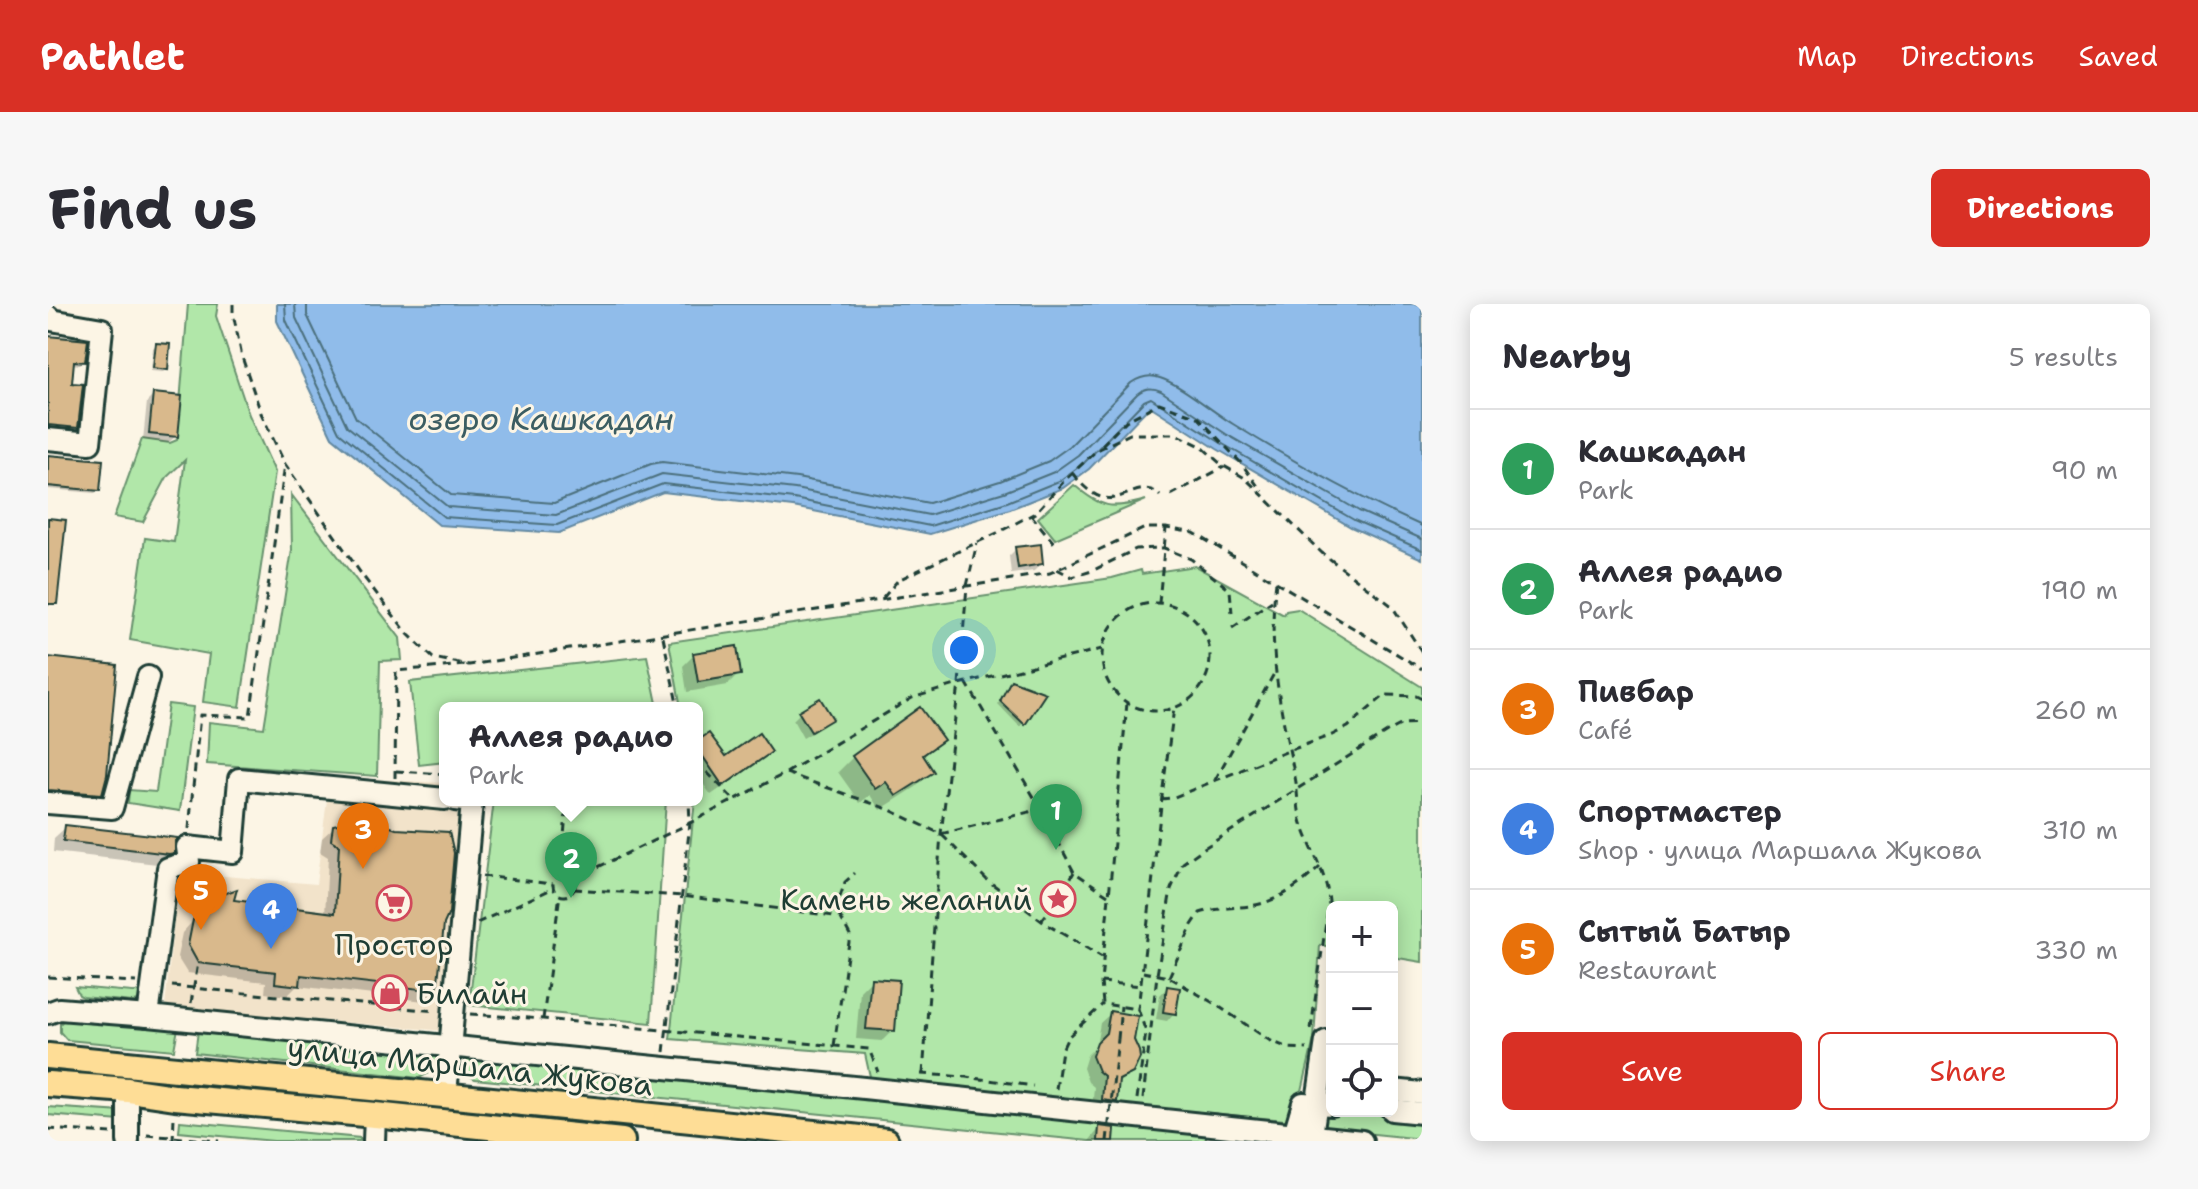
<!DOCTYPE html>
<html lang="en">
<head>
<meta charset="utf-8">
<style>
  body { margin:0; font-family:"Shantell Sans",sans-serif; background:#f7f7f7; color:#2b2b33 }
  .controls { position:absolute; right:24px; bottom:24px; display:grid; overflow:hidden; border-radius:12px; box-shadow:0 4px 20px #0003 }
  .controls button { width:72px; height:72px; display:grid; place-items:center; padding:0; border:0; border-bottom:2px solid #e1e1e2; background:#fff; color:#2b2b33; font:40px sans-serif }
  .you { position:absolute; left:916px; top:346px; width:28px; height:28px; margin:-20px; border:6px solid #fff; border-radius:50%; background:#1a73e8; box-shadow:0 0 0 12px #1a73e833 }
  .badge { display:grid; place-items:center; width:52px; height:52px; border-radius:50%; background:#d93025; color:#fff; font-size:26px; font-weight:700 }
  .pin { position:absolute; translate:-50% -66px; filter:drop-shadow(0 2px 4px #0008) }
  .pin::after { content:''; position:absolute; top:42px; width:28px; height:24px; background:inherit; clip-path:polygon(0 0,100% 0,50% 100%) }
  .popup { position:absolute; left:391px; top:398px; width:264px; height:104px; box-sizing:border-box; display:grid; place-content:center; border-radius:12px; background:#fff; filter:drop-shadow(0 2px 6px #0005); font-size:26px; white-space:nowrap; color:#7c7c81 }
  .popup b { font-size:30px; color:#2b2b33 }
  .popup::after { content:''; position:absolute; left:50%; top:100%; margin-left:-16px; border:16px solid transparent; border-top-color:#fff }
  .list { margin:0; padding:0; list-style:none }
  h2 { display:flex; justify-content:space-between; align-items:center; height:104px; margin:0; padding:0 32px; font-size:34px }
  h2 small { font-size:26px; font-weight:400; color:#7c7c81 }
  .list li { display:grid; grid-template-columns:52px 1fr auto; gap:24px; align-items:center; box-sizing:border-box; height:120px; padding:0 32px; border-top:2px solid #e1e1e2 }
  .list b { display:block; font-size:30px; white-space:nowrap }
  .list p { margin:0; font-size:26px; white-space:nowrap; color:#7c7c81 }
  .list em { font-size:26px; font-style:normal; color:#7c7c81 }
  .actions { display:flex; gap:16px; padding:24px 32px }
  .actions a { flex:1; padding:18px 0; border:2px solid #d93025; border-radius:12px; text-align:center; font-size:28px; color:#d93025 }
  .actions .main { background:#d93025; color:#fff }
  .icon { flex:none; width:44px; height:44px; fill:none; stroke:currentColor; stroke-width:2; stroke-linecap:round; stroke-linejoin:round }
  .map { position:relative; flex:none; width:1374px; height:837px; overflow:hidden; border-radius:12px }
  header { display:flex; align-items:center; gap:48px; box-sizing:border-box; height:112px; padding:0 40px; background:#d93025; color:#fff }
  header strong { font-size:38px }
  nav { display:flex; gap:44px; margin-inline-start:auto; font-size:28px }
  .intro { display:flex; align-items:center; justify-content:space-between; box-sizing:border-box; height:192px; padding:0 48px }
  h1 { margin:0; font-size:56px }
  .button { padding:20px 36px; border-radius:12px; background:#d93025; color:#fff; font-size:28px; font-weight:700 }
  main { display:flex; gap:48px; padding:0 48px }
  aside { flex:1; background:#fff; border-radius:12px; box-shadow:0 4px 20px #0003 }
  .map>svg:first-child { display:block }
  .built { fill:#f2e3ca }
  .green { fill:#b1e7a9; stroke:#68926e; stroke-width:2 }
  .water { fill:#90bcea; stroke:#6389a1; stroke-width:2 }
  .shadow { fill:#0003 }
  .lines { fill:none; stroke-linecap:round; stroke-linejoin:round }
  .shore { stroke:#4c707d; stroke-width:2 }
  .building { fill:#d9b98c; stroke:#1f3d34; stroke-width:2 }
  .minor-casing { stroke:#1f3d34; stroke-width:26 }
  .major-casing { stroke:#1f3d34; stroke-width:30 }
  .path { stroke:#1f3d34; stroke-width:3; stroke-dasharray:8 6; stroke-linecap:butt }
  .minor { stroke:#fcf5e5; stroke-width:20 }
  .major { stroke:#fedd96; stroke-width:24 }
  .path-bridge { stroke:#1f3d34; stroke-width:3; stroke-dasharray:8 6; stroke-linecap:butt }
  .labels { text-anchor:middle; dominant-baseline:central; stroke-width:6; stroke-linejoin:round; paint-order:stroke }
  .poi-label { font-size:30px; fill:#1f3d34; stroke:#fcf5e5; text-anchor:end }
  .street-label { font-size:30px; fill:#1f3d34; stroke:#fcf5e5 }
  .water-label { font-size:32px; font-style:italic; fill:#3b5d62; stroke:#fcf5e5 }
</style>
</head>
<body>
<header>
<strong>Pathlet</strong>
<nav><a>Map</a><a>Directions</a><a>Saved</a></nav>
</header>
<div class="intro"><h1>Find us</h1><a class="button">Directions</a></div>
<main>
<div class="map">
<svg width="1374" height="837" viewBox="0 0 1374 837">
  <rect width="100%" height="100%" fill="#fcf5e5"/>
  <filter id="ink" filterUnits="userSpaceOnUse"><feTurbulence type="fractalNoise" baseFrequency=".0125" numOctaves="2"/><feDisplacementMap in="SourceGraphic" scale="16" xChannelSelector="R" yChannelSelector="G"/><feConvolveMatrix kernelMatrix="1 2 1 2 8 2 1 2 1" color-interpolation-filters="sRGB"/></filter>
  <g filter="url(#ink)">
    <polygon class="built" points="282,473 397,479 397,496 431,496 409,728 117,703 131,568 268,580"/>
    <g class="green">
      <polygon points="140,0 170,0 168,12 201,111 227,168 192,403 155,398 161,350 82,336 97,234 126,238 137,156 119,173 95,218 66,213 94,135 122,139 129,136"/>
      <path d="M 1026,181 C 1054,204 1062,206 1098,196 L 1007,235 L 990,214 Z"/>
      <polygon points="243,190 352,334 354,356 332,357 329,472 159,460 161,418 216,424 244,246"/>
      <polygon points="1147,262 1236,311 1238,307 1250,305 1374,383 1374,658 1344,653 1344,603 1284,603 1284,643 1272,641 1266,735 1247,817 823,777 817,750 622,735 647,496 649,496 649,404 633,404 621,338 1064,274 1093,266 1094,270"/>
      <polygon points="599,352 610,404 397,404 397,458 371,461 362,378"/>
      <polygon points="120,400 145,403 132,507 80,499 81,486 108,488"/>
      <polygon points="446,496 618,496 603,719 421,701"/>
      <path d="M 27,683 L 97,689 C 94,695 91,698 84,698 L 35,693 L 31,691 Z"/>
      <polygon points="17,714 130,724 126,746 19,736 12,728 12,720"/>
      <polygon points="150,727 389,753 387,766 371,774 147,749"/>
      <polygon points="420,752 1160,826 1157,837 1042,837 427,775 418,770 415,762"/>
      <polygon points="0,803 74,808 72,817 0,811"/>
      <polygon points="1256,807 1296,807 1374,814 1374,835 1259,823"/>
      <polygon points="132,817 312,834 312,837 226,837 131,828"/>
    </g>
    <polygon class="water" points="229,0 1374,0 1374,255 1303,223 1169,145 1102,102 1041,165 1015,184 962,205 882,230 745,203 615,188 511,229 391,221 284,133 229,17"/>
    <g class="shadow">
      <polygon points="0,34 35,58 32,61 24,60 21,80 28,123 25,126 0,124"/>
      <polygon points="108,41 118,65 115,68 103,67 105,44"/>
      <polygon points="106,91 128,132 120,139 95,136 99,98"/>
      <polygon points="0,153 50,186 47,189 0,185"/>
      <polygon points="968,245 993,260 986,267 963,270 961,252"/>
      <polygon points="646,351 691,370 680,381 639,388 635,362"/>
      <polygon points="0,355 53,489 30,511 0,509"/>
      <polygon points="961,382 995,390 972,423 950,400"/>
      <polygon points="752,409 782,415 775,422 755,434 745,416"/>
      <polygon points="894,436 874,454 883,468 868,483 832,506 822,491 812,499 790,468 805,453"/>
      <polygon points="649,440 677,455 721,448 710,459 663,491 649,471"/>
      <polygon points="18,523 125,548 113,559 109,560 5,548 6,534"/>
      <polygon points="286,523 394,619 387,686 376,697 249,682 239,692 217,689 218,678 139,669 129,653 134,629 163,597 277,610 280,553 272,548 274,534"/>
      <polygon points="823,676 845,726 834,737 808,735 812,687"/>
      <polygon points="1119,684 1126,709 1119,717 1108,715 1112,691"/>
      <polygon points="1063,709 1084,736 1088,761 1069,781 1067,797 1057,808 1044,806 1046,783 1040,778 1035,764 1039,751 1048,742 1052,719"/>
      <polygon points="1052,824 1064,837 1041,837"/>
    </g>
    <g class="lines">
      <g class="shore">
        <polyline points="237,0 238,16 291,128 396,213 509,221 615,180 746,195 882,222 959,198 1011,177 1036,159 1096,97 1103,94 1173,139 1306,216 1374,246"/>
        <path d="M 247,0 L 248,14 L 299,122 L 400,203 L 508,211 L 614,170 L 747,185 L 881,211 L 956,188 L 1006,168 L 1030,151 L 1089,90 C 1096,84 1104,83 1113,87 L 1178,130 L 1311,207 L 1374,235"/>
        <path d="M 259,0 L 259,11 L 308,114 L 403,191 L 506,199 L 603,160 L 614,158 L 749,174 L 881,199 L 952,177 L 1001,157 L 1022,142 L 1083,79 C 1092,73 1101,70 1112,74 C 1132,80 1165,108 1185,120 C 1246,158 1309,193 1374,222"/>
      </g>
    </g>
    <g class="building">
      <polygon points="0,32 40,36 37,58 26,57 24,79 35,80 30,124 0,121"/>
      <polygon points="108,39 122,40 120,66 105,64"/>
      <polygon points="105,89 134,92 130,133 101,130"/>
      <polygon points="0,151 55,156 52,187 0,182"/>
      <polygon points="0,214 18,216 9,300 0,300"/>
      <polygon points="993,240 995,260 970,264 967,243"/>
      <polygon points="689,342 693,371 650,378 645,349"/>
      <polygon points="0,353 69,361 59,471 54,490 0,486"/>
      <polygon points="963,376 998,389 977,421 952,397"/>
      <polygon points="772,394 785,415 763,428 750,407"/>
      <polygon points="872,403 896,436 875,451 886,468 848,492 838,478 827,485 804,452"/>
      <polygon points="661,429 678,452 711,429 724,448 675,482 649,444 649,437"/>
      <polygon points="318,514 348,525 401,528 406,549 401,609 396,620 389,687 253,671 252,682 227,679 228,668 150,659 140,641 145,616 162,595 189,585 186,596 287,609 291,541 283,536 285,521"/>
      <polygon points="17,521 130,534 127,538 127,549 121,550 15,537"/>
      <polygon points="823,674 851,676 847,727 818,725"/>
      <polygon points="1119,682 1132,684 1128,710 1115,708"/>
      <polygon points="1062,707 1090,712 1086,736 1091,747 1092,754 1085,769 1071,776 1069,798 1054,796 1056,772 1050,767 1044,752 1049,738 1058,729"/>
      <polygon points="1051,822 1067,824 1066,837 1050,837"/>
    </g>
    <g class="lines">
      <defs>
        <g id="minor">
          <polyline points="0,12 3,16 54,25 42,139 0,135"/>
          <polyline points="0,499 64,504 100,373"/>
          <polyline points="0,709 11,705 100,712 816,784 1314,837"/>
          <polyline points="100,712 120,564 141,558 139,543 185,548 191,475 397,495"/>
          <polyline points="1344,786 1374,789"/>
          <polyline points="398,790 424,498 407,496"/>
          <polyline points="1344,806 1374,809"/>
          <polyline points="1246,830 1255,799 1284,801"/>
          <polyline points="1264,831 1278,737"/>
          <polyline points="80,837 80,786"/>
          <polyline points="326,837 327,811"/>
        </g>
        <g id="major">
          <path d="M 0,752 C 279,781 559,805 838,837"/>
          <polyline points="0,780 80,786 127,793 327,811 574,837"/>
        </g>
      </defs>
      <use href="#minor" class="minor-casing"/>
      <use href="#major" class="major-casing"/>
      <g class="path">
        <polyline points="185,0 185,9 194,53 213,109 237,160 314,271 361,331 385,354 421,361 1002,269 1097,224 1118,224 1146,229 1374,365"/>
        <polyline points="1054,141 1078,117 1111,99 1150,113 1194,160 1214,188"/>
        <path d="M 1025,170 C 1033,180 1043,191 1056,194 C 1075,198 1097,174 1112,192"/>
        <polyline points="1123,191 1176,163"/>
        <polyline points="983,211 1006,239"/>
        <polyline points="1009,265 1024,273 1044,267 1088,245 1116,244 1143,255 1182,286 1184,309"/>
        <path d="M 1228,278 C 1219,345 1233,408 1247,473 C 1250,487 1249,502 1253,516 C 1261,545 1278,566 1281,597 L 1263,725"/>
        <polyline points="835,294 850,276 949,229 987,209 1017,176 1049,146 1082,130 1128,130 1153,142 1174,161 1197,174 1274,249 1344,302 1374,348"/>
        <polyline points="1111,299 1118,224"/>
        <circle cx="1108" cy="353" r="54"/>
        <polyline points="1184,324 1224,297"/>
        <polyline points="615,333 630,404"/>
        <polyline points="918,378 993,505 1026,568 1060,591"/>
        <polyline points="1079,399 1053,678 1055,700 1090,705 1115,484 1126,404"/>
        <polyline points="649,458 686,496"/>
        <polyline points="348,467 397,470"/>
        <polyline points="738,469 864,394 911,380 1054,345"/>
        <polyline points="347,474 348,367 417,361"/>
        <polyline points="1167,476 1227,368"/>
        <polyline points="1113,495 1124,494 1240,447 1284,431 1300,423 1337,391 1368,392 1374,395"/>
        <polyline points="141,525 152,411 202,413 237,160"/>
        <polyline points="893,530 993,505"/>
        <polyline points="513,570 519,496"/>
        <circle cx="516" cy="581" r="11"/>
        <polyline points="434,572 505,580"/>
        <polyline points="525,575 636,522 738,469 840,505 893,530 939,576 998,620 1054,653"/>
        <polyline points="526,585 634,592 793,613"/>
        <polyline points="1016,586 1026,568"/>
        <circle cx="1011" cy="594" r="8"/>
        <polyline points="993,617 1006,601"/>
        <polyline points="429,619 506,584"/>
        <polyline points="1095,668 1121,673 1167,700 1221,736 1240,744 1259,745"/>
        <polyline points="0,673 88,678"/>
        <path d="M 1121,673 L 1144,621 L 1152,609 C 1169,604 1185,604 1202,602 C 1230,598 1252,581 1272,563"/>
        <polyline points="1053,678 1093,682"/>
        <polyline points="124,682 387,707"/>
        <polyline points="143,699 150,659"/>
        <polyline points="422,710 495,715 821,745 830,768"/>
        <polyline points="495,715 512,590"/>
        <polyline points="1070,735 1073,702"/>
        <polyline points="786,742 802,631 788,605 797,578 807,569"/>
        <polyline points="616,748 642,519 641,496"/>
        <polyline points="873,770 918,773 985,782"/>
        <polyline points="875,770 893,530 911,380 919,282 929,239"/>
        <polyline points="1008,785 1014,746 1020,733 1055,700"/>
        <polyline points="1089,795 1098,728 1090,705"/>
        <polyline points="1095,795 1109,671 1123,585 1135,559 1156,544 1339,428 1354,420 1374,419"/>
        <polyline points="0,825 63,829"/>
        <polyline points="99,831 171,837"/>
        <polyline points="125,837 126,813"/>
      </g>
      <use href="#minor" class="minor"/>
      <use href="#major" class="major"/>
      <polyline class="path-bridge" points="1059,837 1070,735"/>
    </g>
  </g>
  <defs>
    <symbol id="sight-ring" viewBox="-11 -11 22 22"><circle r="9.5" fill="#fcf5e5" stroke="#d1495b" stroke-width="1.5"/><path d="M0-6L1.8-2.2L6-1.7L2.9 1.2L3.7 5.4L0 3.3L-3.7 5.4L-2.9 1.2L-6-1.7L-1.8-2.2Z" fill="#d1495b"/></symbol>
    <symbol id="supermarket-ring" viewBox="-11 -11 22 22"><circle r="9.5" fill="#fcf5e5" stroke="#d1495b" stroke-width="1.5"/><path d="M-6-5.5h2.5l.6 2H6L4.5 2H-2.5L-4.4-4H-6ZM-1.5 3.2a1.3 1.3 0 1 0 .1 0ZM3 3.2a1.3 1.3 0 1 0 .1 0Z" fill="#d1495b"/></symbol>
    <symbol id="shop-ring" viewBox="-11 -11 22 22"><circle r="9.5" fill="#fcf5e5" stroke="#d1495b" stroke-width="1.5"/><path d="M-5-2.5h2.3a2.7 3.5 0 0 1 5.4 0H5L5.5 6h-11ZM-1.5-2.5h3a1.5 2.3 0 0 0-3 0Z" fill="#d1495b"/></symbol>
  </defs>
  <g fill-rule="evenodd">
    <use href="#sight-ring" x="990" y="575" width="40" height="40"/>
    <use href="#supermarket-ring" x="326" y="579" width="40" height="40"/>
    <use href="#shop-ring" x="322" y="669" width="40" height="40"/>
  </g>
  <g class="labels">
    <g class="poi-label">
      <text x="984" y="595">Камень желаний</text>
      <text x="346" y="640" text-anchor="middle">Простор</text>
      <text x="368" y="689" text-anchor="start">Билайн</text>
    </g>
    <g class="street-label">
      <text transform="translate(422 762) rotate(6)">улица Маршала Жукова</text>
    </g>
    <g class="water-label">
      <text x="493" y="114">озеро Кашкадан</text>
    </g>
  </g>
</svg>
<div class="controls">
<button>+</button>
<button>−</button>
<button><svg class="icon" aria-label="locate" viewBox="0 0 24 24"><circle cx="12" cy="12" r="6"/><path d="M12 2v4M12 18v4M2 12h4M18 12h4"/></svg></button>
</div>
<div class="you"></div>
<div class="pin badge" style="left:1008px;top:546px;background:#2e9e5b">1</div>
<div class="pin badge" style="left:523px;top:594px;background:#2e9e5b">2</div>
<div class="popup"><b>Аллея радио</b>Park</div>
<div class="pin badge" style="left:315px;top:565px;background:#e8710a">3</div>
<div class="pin badge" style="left:223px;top:645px;background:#3f7fe0">4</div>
<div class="pin badge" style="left:153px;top:626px;background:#e8710a">5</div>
</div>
<aside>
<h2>Nearby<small>5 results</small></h2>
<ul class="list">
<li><span class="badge" style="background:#2e9e5b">1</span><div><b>Кашкадан</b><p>Park</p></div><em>90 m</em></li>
<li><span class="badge" style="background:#2e9e5b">2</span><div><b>Аллея радио</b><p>Park</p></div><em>190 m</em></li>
<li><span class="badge" style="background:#e8710a">3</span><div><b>Пивбар</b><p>Café</p></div><em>260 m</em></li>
<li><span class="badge" style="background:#3f7fe0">4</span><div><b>Спортмастер</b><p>Shop · улица Маршала Жукова</p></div><em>310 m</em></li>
<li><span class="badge" style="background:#e8710a">5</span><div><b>Сытый Батыр</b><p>Restaurant</p></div><em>330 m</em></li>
</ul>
<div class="actions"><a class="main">Save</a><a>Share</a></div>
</aside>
</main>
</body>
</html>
